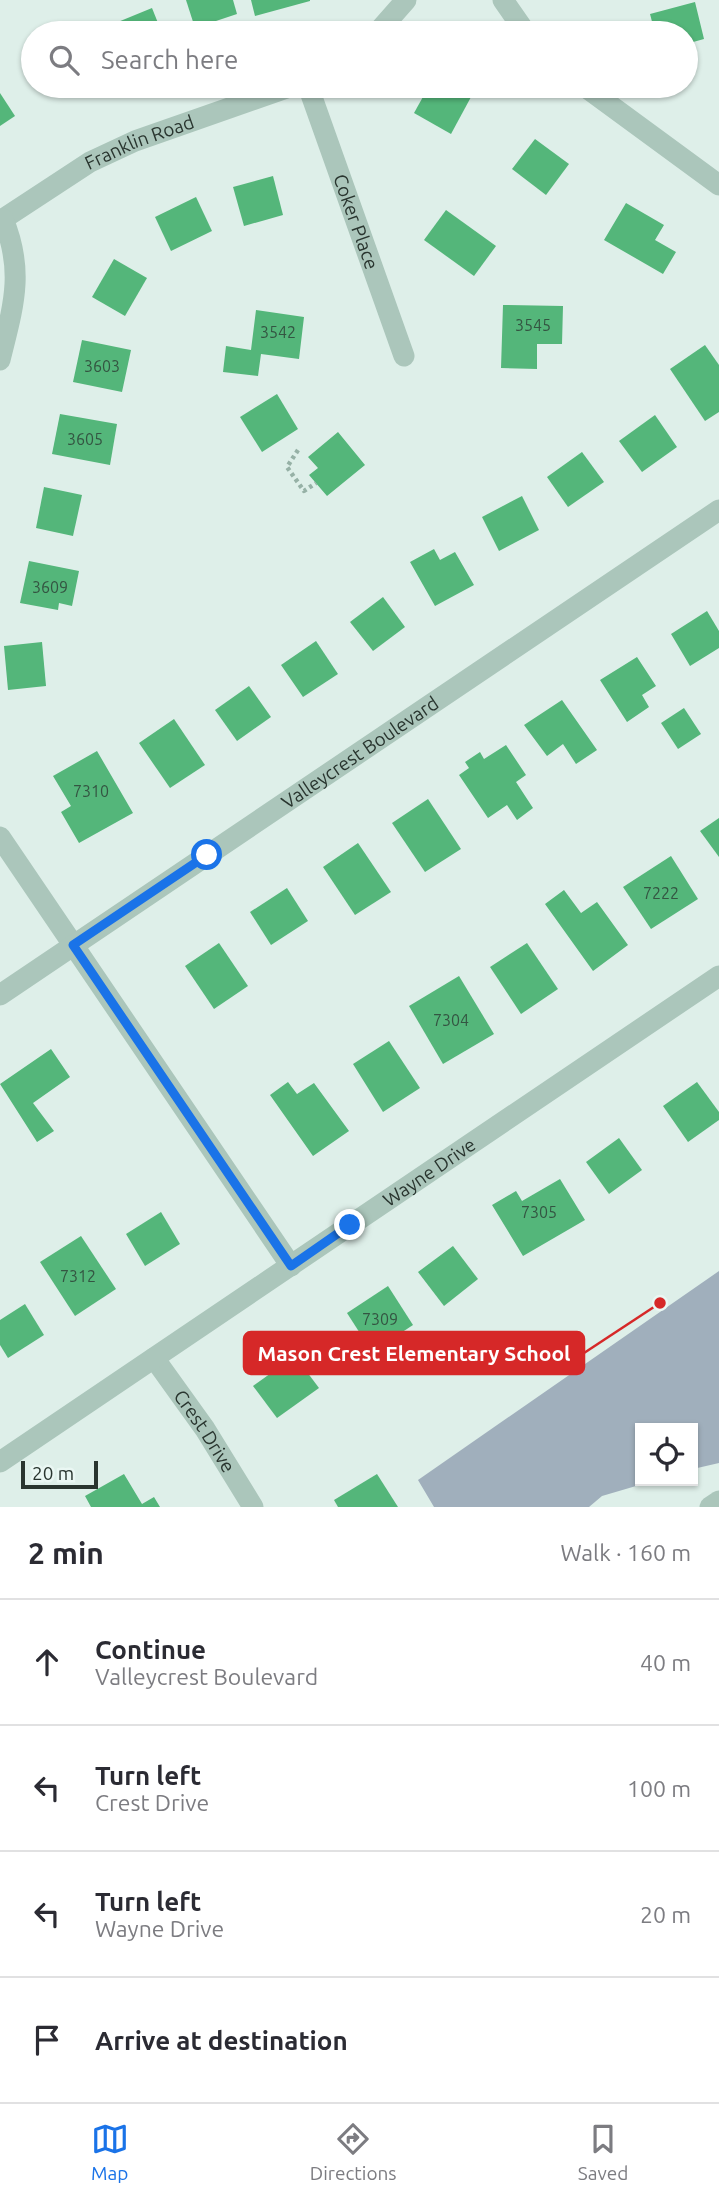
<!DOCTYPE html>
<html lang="en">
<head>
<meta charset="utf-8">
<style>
  body { margin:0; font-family:Ubuntu,sans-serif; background:#f2f2f3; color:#2b2b33 }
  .controls { position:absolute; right:21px; bottom:21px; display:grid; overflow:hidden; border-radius:0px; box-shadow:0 2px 5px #0004 }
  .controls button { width:63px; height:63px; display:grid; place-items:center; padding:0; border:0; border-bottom:2px solid #e1e1e2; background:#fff; color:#2b2b33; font:35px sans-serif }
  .scale { position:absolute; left:21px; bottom:18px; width:77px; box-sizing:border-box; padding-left:7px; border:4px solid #29352f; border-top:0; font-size:19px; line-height:24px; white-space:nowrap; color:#29352f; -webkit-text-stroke:5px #eaf7f3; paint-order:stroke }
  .stop { position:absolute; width:21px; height:21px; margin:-16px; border:5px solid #1a73e8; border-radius:50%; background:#fff }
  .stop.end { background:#1a73e8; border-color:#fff; box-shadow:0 2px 7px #0008 }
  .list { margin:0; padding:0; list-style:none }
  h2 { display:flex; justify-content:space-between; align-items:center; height:91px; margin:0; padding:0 28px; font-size:30px }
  h2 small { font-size:23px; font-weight:400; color:#7c7c81 }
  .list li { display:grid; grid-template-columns:46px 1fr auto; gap:21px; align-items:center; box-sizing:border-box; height:126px; padding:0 28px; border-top:2px solid #e1e1e2 }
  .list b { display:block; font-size:26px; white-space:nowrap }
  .list p { margin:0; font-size:23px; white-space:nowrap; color:#7c7c81 }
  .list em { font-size:23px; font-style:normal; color:#7c7c81 }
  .icon { flex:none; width:38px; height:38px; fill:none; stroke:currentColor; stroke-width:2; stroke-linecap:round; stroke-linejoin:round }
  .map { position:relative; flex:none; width:719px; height:1507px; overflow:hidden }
  .search { position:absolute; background:#fff; box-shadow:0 2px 5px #0004; left:21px; right:21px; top:21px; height:77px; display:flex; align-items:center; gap:18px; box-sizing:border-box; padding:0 24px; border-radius:38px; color:#7c7c81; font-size:26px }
  .sheet { height:595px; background:#fff }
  nav { display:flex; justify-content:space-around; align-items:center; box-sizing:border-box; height:98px; border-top:2px solid #e1e1e2; background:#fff; font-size:19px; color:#7c7c81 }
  nav a { display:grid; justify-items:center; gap:4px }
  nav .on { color:#1a73e8 }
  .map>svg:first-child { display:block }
  .green { fill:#a0afbc }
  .building { fill:#54b67a }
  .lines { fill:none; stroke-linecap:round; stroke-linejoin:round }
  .path { stroke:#96b1a6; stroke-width:4.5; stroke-dasharray:3.5 3.5; stroke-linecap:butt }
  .minor { stroke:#abc6bb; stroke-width:21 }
  .route { stroke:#1a73e8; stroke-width:9 }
  .labels { text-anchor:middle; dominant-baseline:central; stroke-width:6; stroke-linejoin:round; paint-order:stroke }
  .number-label { font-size:16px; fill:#345542 }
  .street-label { font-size:19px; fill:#29352f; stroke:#eaf7f3 }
  .leader { fill:none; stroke:#d62828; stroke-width:2.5 }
  .callout-dot { fill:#d62828; stroke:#eaf7f3; stroke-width:2.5 }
  .callout { fill:#d62828; stroke:#d62828; stroke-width:2.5 }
  .callout-label { font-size:21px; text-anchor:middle; font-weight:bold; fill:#fff }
</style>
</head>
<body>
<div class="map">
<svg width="719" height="1507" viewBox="0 0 719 1507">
  <rect width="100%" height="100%" fill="#deefe9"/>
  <polygon class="green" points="719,1271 719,1463 693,1469 693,1428 640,1428 640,1481 653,1481 602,1496 589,1507 434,1507 418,1480"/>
  <g class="building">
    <polygon points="186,0 233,0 237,14 195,28"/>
    <polygon points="251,0 310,0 310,1 255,16"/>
    <polygon points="695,2 704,39 686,44 686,33 655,33 650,14"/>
    <polygon points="152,8 162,33 117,33 113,24"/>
    <polygon points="429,86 451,86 471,97 451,134 414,113"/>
    <polygon points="0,93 15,116 0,126"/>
    <polygon points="535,139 569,164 546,195 512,169"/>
    <polygon points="273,176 283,215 244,226 233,187"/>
    <polygon points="196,197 212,231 171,251 155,217"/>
    <polygon points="626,203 664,225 655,240 676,252 663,274 604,240"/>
    <polygon points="446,210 496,246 474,276 424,240"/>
    <polygon points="114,259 147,278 125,316 92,297"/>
    <polygon points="503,305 563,306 562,344 537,344 537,369 501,368"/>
    <polygon points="256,310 304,317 299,359 261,354 258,376 223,372 226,346 251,350"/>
    <polygon points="82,340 131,350 122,392 73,382"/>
    <polygon points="705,345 719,365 719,412 705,421 670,369"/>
    <polygon points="277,394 298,429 262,452 240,417"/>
    <polygon points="60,414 117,424 110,465 52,454"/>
    <polygon points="655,415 677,447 642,472 619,441"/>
    <polygon points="338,432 365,465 327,496 309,475 318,468 308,457"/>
    <polygon points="582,452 604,482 568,507 547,477"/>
    <polygon points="44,487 82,495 73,536 36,528"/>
    <polygon points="522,496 539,530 499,551 482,517"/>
    <polygon points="434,549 440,560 455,552 474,585 435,606 410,562"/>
    <polygon points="29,561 79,571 72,606 59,603 58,610 20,603"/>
    <polygon points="383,597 405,627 373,651 350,622"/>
    <polygon points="707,611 719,631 719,648 690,666 671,634"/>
    <polygon points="316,641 338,674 303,697 281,665"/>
    <polygon points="42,642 46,686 8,690 4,646"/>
    <polygon points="637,657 656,686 642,695 649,707 627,722 600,680"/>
    <polygon points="249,686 271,717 237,741 215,710"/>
    <polygon points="562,700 597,750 576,764 563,744 547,756 524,725"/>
    <polygon points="684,708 701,734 678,749 661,723"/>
    <polygon points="174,719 205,765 170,788 139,743"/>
    <polygon points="506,745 526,775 516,782 533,808 517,820 507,805 488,818 459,775 469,768 465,762 480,752 484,759"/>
    <polygon points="97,751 133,813 79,843 61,812 71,806 53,776"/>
    <polygon points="428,799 461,849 425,872 392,823"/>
    <polygon points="719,818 719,857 700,831"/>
    <polygon points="358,843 391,892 355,915 323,867"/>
    <polygon points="671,856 698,899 651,929 623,887"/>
    <polygon points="287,888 308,921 271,945 250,912"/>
    <polygon points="564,890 581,913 597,902 628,945 593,971 545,904"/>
    <polygon points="219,943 248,986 214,1009 185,966"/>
    <polygon points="527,943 558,989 521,1014 490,967"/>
    <polygon points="459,976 494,1034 443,1064 409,1006"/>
    <polygon points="389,1041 420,1088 383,1112 353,1064"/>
    <polygon points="51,1049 70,1077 33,1103 54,1131 37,1142 0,1084"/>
    <polygon points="288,1082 297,1094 314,1083 349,1131 313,1156 270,1095"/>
    <polygon points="697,1082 719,1112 719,1120 688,1142 663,1106"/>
    <polygon points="619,1138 642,1170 609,1194 586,1162"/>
    <polygon points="560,1179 585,1220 523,1256 492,1205 516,1191 522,1201"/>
    <polygon points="161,1212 180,1244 145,1266 126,1234"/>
    <polygon points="81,1236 116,1289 75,1316 40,1262"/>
    <polygon points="453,1246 478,1279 444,1306 418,1272"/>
    <polygon points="388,1286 413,1325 372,1352 347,1313"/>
    <polygon points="25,1304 44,1335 8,1358 0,1345 0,1320"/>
    <polygon points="295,1356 319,1388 277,1418 253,1386"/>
    <polygon points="124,1474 142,1504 154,1497 160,1507 91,1507 85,1496"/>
    <polygon points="377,1474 398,1507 338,1507 334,1500"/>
  </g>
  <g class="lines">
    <polyline class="path" points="298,450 287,467 304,491 316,483"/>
    <g class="minor">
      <polyline points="503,0 526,33"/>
      <polyline points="377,33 406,0"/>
      <path id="s1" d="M 308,86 L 404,356"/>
      <polyline points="584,86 719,185"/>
      <path id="s2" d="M 0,221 L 90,162 L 135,141 L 292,86"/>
      <path d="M 0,360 C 13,307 25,272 3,219"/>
      <polyline points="0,837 291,1266"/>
      <path id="s3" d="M 0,995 L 719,510"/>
      <path id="s4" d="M 154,1358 L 205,1429 L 253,1507"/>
      <path id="s5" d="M 0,1462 L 719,976"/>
      <polyline points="710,1507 719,1501"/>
    </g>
  </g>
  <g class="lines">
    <polyline class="route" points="207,855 73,945 291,1266 350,1225"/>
  </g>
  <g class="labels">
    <g class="number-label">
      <text x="533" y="325">3545</text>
      <text x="278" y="332">3542</text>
      <text x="102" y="366">3603</text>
      <text x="85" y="439">3605</text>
      <text x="50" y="587">3609</text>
      <text x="91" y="791">7310</text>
      <text x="661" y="893">7222</text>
      <text x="451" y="1020">7304</text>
      <text x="539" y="1212">7305</text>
      <text x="78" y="1276">7312</text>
      <text x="380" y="1319">7309</text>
    </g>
    <g class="street-label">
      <text stroke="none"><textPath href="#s2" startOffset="161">Franklin Road</textPath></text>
      <text stroke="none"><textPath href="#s1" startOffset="144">Coker Place</textPath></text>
      <text stroke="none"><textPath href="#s3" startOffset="434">Valleycrest Boulevard</textPath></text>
      <text stroke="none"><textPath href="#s5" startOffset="518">Wayne Drive</textPath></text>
      <text stroke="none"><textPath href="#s4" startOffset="89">Crest Drive</textPath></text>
    </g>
  </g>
  <path class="leader" d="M660 1303L584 1353"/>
  <circle class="callout-dot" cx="660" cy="1303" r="7"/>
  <rect class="callout" x="244" y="1332" width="340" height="42" rx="7"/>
  <g class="callout-label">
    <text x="414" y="1361">Mason Crest Elementary School</text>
  </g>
</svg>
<div class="controls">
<button><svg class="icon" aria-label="locate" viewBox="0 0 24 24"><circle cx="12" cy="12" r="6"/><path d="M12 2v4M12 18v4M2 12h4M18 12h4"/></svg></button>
</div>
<div class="scale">20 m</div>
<div class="stop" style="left:207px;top:855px"></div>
<div class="stop end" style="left:350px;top:1225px"></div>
<div class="search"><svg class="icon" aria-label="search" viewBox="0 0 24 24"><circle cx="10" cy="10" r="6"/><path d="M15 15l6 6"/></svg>Search here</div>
</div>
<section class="sheet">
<h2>2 min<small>Walk · 160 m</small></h2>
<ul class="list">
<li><svg class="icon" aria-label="ahead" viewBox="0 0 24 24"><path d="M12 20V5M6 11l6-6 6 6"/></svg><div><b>Continue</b><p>Valleycrest Boulevard</p></div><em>40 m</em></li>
<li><svg class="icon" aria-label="left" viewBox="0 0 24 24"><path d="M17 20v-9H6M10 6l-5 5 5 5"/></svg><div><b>Turn left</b><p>Crest Drive</p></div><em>100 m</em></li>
<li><svg class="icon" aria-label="left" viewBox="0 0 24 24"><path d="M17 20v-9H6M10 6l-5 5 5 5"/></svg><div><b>Turn left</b><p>Wayne Drive</p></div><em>20 m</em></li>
<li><svg class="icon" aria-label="arrive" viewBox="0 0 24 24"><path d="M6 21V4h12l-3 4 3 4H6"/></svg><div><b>Arrive at destination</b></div></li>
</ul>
</section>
<nav>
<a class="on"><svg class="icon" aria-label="map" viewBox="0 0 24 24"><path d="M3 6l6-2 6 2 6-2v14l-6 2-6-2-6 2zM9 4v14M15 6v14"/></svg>Map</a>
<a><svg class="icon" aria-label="directions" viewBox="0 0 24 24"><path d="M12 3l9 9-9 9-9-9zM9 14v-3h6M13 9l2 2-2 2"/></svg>Directions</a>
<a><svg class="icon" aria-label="saved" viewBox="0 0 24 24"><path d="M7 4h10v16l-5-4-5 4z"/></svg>Saved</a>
</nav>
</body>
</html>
